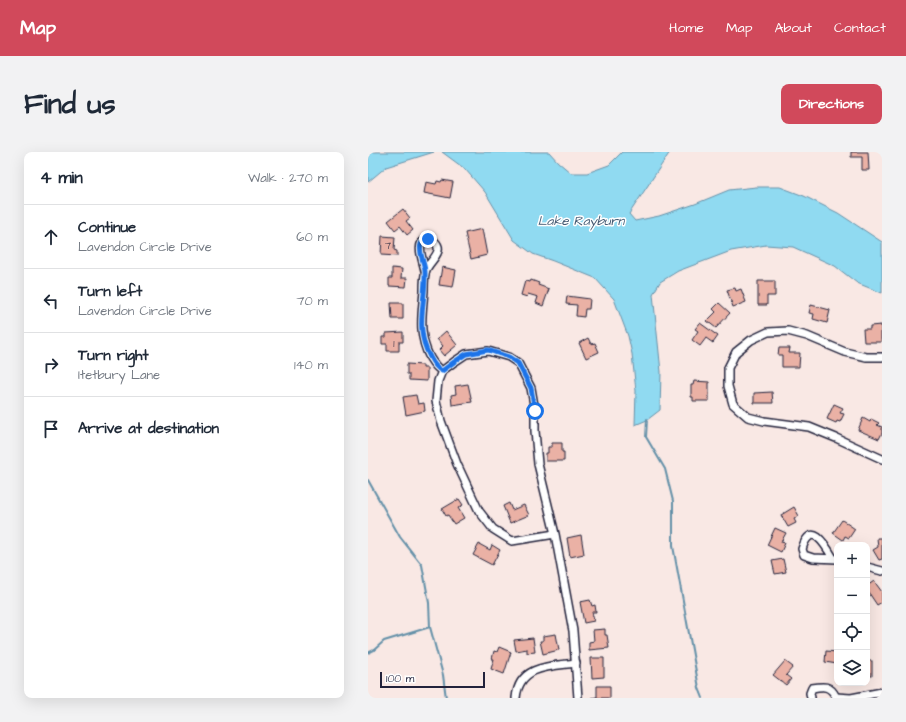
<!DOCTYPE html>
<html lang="en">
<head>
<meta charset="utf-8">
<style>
  body { margin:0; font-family:"Architects Daughter",sans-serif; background:#f2f2f3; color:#1f2937 }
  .controls { position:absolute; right:12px; bottom:12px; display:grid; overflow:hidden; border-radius:8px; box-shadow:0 4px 16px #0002 }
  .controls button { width:36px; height:36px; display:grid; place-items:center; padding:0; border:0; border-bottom:1px solid #e0e1e3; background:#fff; color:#1f2937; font:20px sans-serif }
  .scale { position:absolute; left:12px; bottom:10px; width:105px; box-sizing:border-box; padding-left:4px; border:2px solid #22223b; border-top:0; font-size:11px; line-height:14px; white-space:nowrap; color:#22223b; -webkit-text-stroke:3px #fff; paint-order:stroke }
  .stop { position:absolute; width:12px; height:12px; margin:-9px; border:3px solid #1a73e8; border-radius:50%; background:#fff }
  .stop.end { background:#1a73e8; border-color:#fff; box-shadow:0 1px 4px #0008 }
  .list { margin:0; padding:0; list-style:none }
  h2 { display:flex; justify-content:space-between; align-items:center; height:52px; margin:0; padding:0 16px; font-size:17px }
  h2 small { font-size:13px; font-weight:400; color:#747a83 }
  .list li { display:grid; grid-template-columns:26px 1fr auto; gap:12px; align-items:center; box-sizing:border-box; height:64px; padding:0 16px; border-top:1px solid #e0e1e3 }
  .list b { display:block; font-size:15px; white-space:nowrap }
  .list p { margin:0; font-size:13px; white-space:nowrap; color:#747a83 }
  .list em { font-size:13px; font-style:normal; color:#747a83 }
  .icon { flex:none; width:22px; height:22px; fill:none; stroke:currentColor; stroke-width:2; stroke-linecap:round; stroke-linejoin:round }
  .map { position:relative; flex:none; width:514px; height:546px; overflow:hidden; border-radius:8px }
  header { display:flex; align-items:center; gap:24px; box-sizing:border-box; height:56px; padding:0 20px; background:#d1495b; color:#fff }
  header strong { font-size:19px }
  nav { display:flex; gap:22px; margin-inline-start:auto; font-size:14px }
  .intro { display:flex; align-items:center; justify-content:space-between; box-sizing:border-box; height:96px; padding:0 24px }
  h1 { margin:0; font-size:28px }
  .button { padding:10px 18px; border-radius:8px; background:#d1495b; color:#fff; font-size:14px; font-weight:700 }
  main { display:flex; gap:24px; padding:0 24px }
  aside { flex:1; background:#fff; border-radius:8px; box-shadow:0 4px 16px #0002 }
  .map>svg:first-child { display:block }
  .water { fill:#90daf1; stroke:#6490a8 }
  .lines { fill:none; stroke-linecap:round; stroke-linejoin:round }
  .stream { stroke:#6490a8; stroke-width:2 }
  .building { fill:#eab1a5; stroke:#22223b }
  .minor-casing { stroke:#22223b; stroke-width:10 }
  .minor { stroke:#fff; stroke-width:7 }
  .route { stroke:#1a73e8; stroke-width:5 }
  .labels { text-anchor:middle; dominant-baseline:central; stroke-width:3; stroke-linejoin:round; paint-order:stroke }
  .number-label { font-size:10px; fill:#544656 }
  .water-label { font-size:13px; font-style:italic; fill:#435972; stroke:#fff }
</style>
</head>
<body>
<header>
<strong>Map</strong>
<nav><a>Home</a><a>Map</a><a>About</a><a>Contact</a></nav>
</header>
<div class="intro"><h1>Find us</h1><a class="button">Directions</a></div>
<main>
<aside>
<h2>4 min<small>Walk · 270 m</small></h2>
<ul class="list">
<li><svg class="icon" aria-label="ahead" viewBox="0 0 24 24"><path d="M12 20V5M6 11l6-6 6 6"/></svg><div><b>Continue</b><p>Lavendon Circle Drive</p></div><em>60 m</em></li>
<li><svg class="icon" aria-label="left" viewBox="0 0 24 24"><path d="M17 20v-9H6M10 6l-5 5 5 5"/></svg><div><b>Turn left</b><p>Lavendon Circle Drive</p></div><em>70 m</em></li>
<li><svg class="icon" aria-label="right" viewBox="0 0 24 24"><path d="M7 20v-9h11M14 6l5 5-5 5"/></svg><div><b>Turn right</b><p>Itetbury Lane</p></div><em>140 m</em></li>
<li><svg class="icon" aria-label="arrive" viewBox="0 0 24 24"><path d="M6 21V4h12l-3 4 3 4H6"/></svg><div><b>Arrive at destination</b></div></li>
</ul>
</aside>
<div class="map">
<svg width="514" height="546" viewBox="0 0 514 546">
  <rect width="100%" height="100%" fill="#f9e8e4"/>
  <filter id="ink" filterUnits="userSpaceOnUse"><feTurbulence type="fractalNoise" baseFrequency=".025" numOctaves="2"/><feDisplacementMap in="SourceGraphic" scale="8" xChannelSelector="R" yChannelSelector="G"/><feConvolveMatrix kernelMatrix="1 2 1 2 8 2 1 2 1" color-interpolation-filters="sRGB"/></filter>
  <g filter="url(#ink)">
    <g class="water">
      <polygon points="0,0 66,0 18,15 0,30"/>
      <polygon points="74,0 181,0 190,10 203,21 219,21 241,13 254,0 302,0 261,62 267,69 291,64 327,52 361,38 388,35 412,35 436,44 470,61 514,90 514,141 489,131 467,114 425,95 398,93 363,99 310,119 292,130 285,142 293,220 292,258 279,268 267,273 268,239 264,202 260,184 246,147 227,126 185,109 165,102 146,88 117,40 97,17"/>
    </g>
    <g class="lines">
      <g class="stream">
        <polyline points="279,267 278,285 297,317 305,349 305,394 331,536 335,546"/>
        <polyline points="0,328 32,385 54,413 61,451 62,475 75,523 78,546"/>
        <polyline points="0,501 6,498 16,489 62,475"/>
      </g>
    </g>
    <g class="building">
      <polygon points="483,0 500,0 501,18 494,18 494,5 483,5"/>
      <polygon points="74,28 85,30 82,46 56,41 58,30 68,32 69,29 73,30"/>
      <polygon points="35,57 42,66 38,69 45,78 39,83 32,74 27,78 20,69"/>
      <polygon points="114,77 119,103 103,107 97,81"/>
      <polygon points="14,84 27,85 26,98 29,99 29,104 13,103"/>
      <polygon points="74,115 88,118 85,135 71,133"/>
      <polygon points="24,116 34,117 33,126 39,126 38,135 21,134 21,126 24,126"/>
      <polygon points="163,128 171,131 170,133 181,137 175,154 168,151 170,145 160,142 159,145 153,143 157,129 162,130"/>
      <polygon points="390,129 407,129 407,144 399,144 399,153 390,153"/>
      <polygon points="367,136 368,139 373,137 378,150 365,155 359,138"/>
      <polygon points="199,144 222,147 221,157 217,157 216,165 208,164 209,153 198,152"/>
      <polygon points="23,151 35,151 35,167 24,167"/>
      <polygon points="351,151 362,161 348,176 339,169 348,160 345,157"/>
      <polygon points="443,153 462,158 459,171 445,167 446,162 441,161"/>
      <polygon points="332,171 350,184 345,191 338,186 332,194 324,188 330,179 327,177"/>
      <polygon points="513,173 513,190 496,190 495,177 502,177 502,174"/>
      <polygon points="78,179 89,193 76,204 71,198 75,194 69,187"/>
      <polygon points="35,180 35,190 31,190 31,199 19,199 19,192 14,192 14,185 18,185 18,181"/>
      <polygon points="220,186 223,192 227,191 231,200 218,206 211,191"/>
      <polygon points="411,196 422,196 421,201 432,201 431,215 414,215 414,203 410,203"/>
      <polygon points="39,212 55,213 55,216 59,216 59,229 41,228 41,222 39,222"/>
      <polygon points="326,229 341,230 341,249 325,249 325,245 323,245 323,233 325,233"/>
      <polygon points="100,232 104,250 84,253 83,243 88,242 87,234"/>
      <polygon points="404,240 405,251 386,251 386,241"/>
      <polygon points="48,243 50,252 56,251 57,259 38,263 35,245"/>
      <polygon points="466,252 475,256 472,261 476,262 472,270 469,269 468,271 459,267"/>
      <polygon points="495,266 502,270 503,267 511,271 509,273 514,275 514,281 511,287 490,278"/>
      <polygon points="184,291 194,291 194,300 196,300 196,309 178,309 178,301 180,301 180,295 184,295"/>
      <polygon points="91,347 95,353 90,356 96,366 86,372 80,363 78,364 74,357"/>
      <polygon points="141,351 144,358 156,353 161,363 142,371 135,354"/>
      <polygon points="426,355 431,364 426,367 428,371 420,375 413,363"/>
      <polygon points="474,368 487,377 481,386 477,384 475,388 465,381"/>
      <polygon points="407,376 418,381 413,390 417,391 413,400 399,393"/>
      <polygon points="213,383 216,402 202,405 199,386"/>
      <polygon points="509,386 514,386 514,407 511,408 505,398 510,395"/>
      <polygon points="111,392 122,398 124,393 132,398 124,413 105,403"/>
      <polygon points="415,407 418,420 407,422 404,409"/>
      <polygon points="506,429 514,440 514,450 509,453 499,438 499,434"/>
      <polygon points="222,448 224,454 227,453 228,460 224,460 226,469 216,471 212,450"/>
      <polygon points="237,477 237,483 239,483 241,496 221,498 221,490 226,489 225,478"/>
      <polygon points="188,482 191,498 175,502 172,489 175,489 175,484"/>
      <polygon points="165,486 167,500 159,501 159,497 148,499 146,488"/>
      <polygon points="131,495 143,500 136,522 123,517 126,507 124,507 126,499 129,500"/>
      <polygon points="458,499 469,500 469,512 457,510"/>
      <polygon points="223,506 236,506 236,525 224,526"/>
      <polygon points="417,509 425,515 418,523 423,527 418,533 405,523"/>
      <rect x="499" y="509" width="5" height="15"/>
      <polygon points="229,534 242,534 242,546 223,546 229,545"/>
    </g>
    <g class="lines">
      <defs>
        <g id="minor">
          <path d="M 57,119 C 56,111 47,92 57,88 C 60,86 63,87 66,89 C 78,99 61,109 58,118 C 56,124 56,132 56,139 C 54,163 50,183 62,206 C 65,211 68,216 74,219"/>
          <polyline points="514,205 498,205 477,200 439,184 420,179 400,180 383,188 368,200 360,216 360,234 365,252 380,265 396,269 441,275 468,286 514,307"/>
          <polyline points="187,382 144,389 125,377 111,359 89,312 73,269 68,249 70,229 74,219 86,210 98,202 120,199 141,205 150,211 163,236 167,259 167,279 170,312 187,382 205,479 210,546"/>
          <path d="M 465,406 C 457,392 443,368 434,397 L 436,403 L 445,406 L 469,407"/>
          <polyline points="499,415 514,419"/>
          <polyline points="468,545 483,546 514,540"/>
          <path d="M 148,546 C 151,513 183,514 208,511"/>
          <path d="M 443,546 L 442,541 L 444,536 C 456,534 462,533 468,545"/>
        </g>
      </defs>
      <use href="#minor" class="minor-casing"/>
      <use href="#minor" class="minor"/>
    </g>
  </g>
  <g class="lines" filter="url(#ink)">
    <path class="route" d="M 60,87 C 57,88 54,89 53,92 C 50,101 57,111 57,120 C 58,151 46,176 62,205 C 65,211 68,216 74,219 L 86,210 L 98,202 L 120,198 L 141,205 L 150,211 L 163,236 L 167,259"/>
  </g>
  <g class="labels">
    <g class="number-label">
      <text x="20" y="94">7</text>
      <text x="26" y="192">1</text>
    </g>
    <g class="water-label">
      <text x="213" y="69">Lake Rayburn</text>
    </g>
  </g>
</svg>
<div class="controls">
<button>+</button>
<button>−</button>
<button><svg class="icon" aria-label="locate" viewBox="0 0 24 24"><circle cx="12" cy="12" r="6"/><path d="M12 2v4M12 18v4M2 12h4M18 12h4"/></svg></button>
<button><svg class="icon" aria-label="layers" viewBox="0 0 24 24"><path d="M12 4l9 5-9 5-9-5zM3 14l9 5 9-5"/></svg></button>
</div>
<div class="scale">100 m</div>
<div class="stop" style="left:167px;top:259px"></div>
<div class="stop end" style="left:60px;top:87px"></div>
</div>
</main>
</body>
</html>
